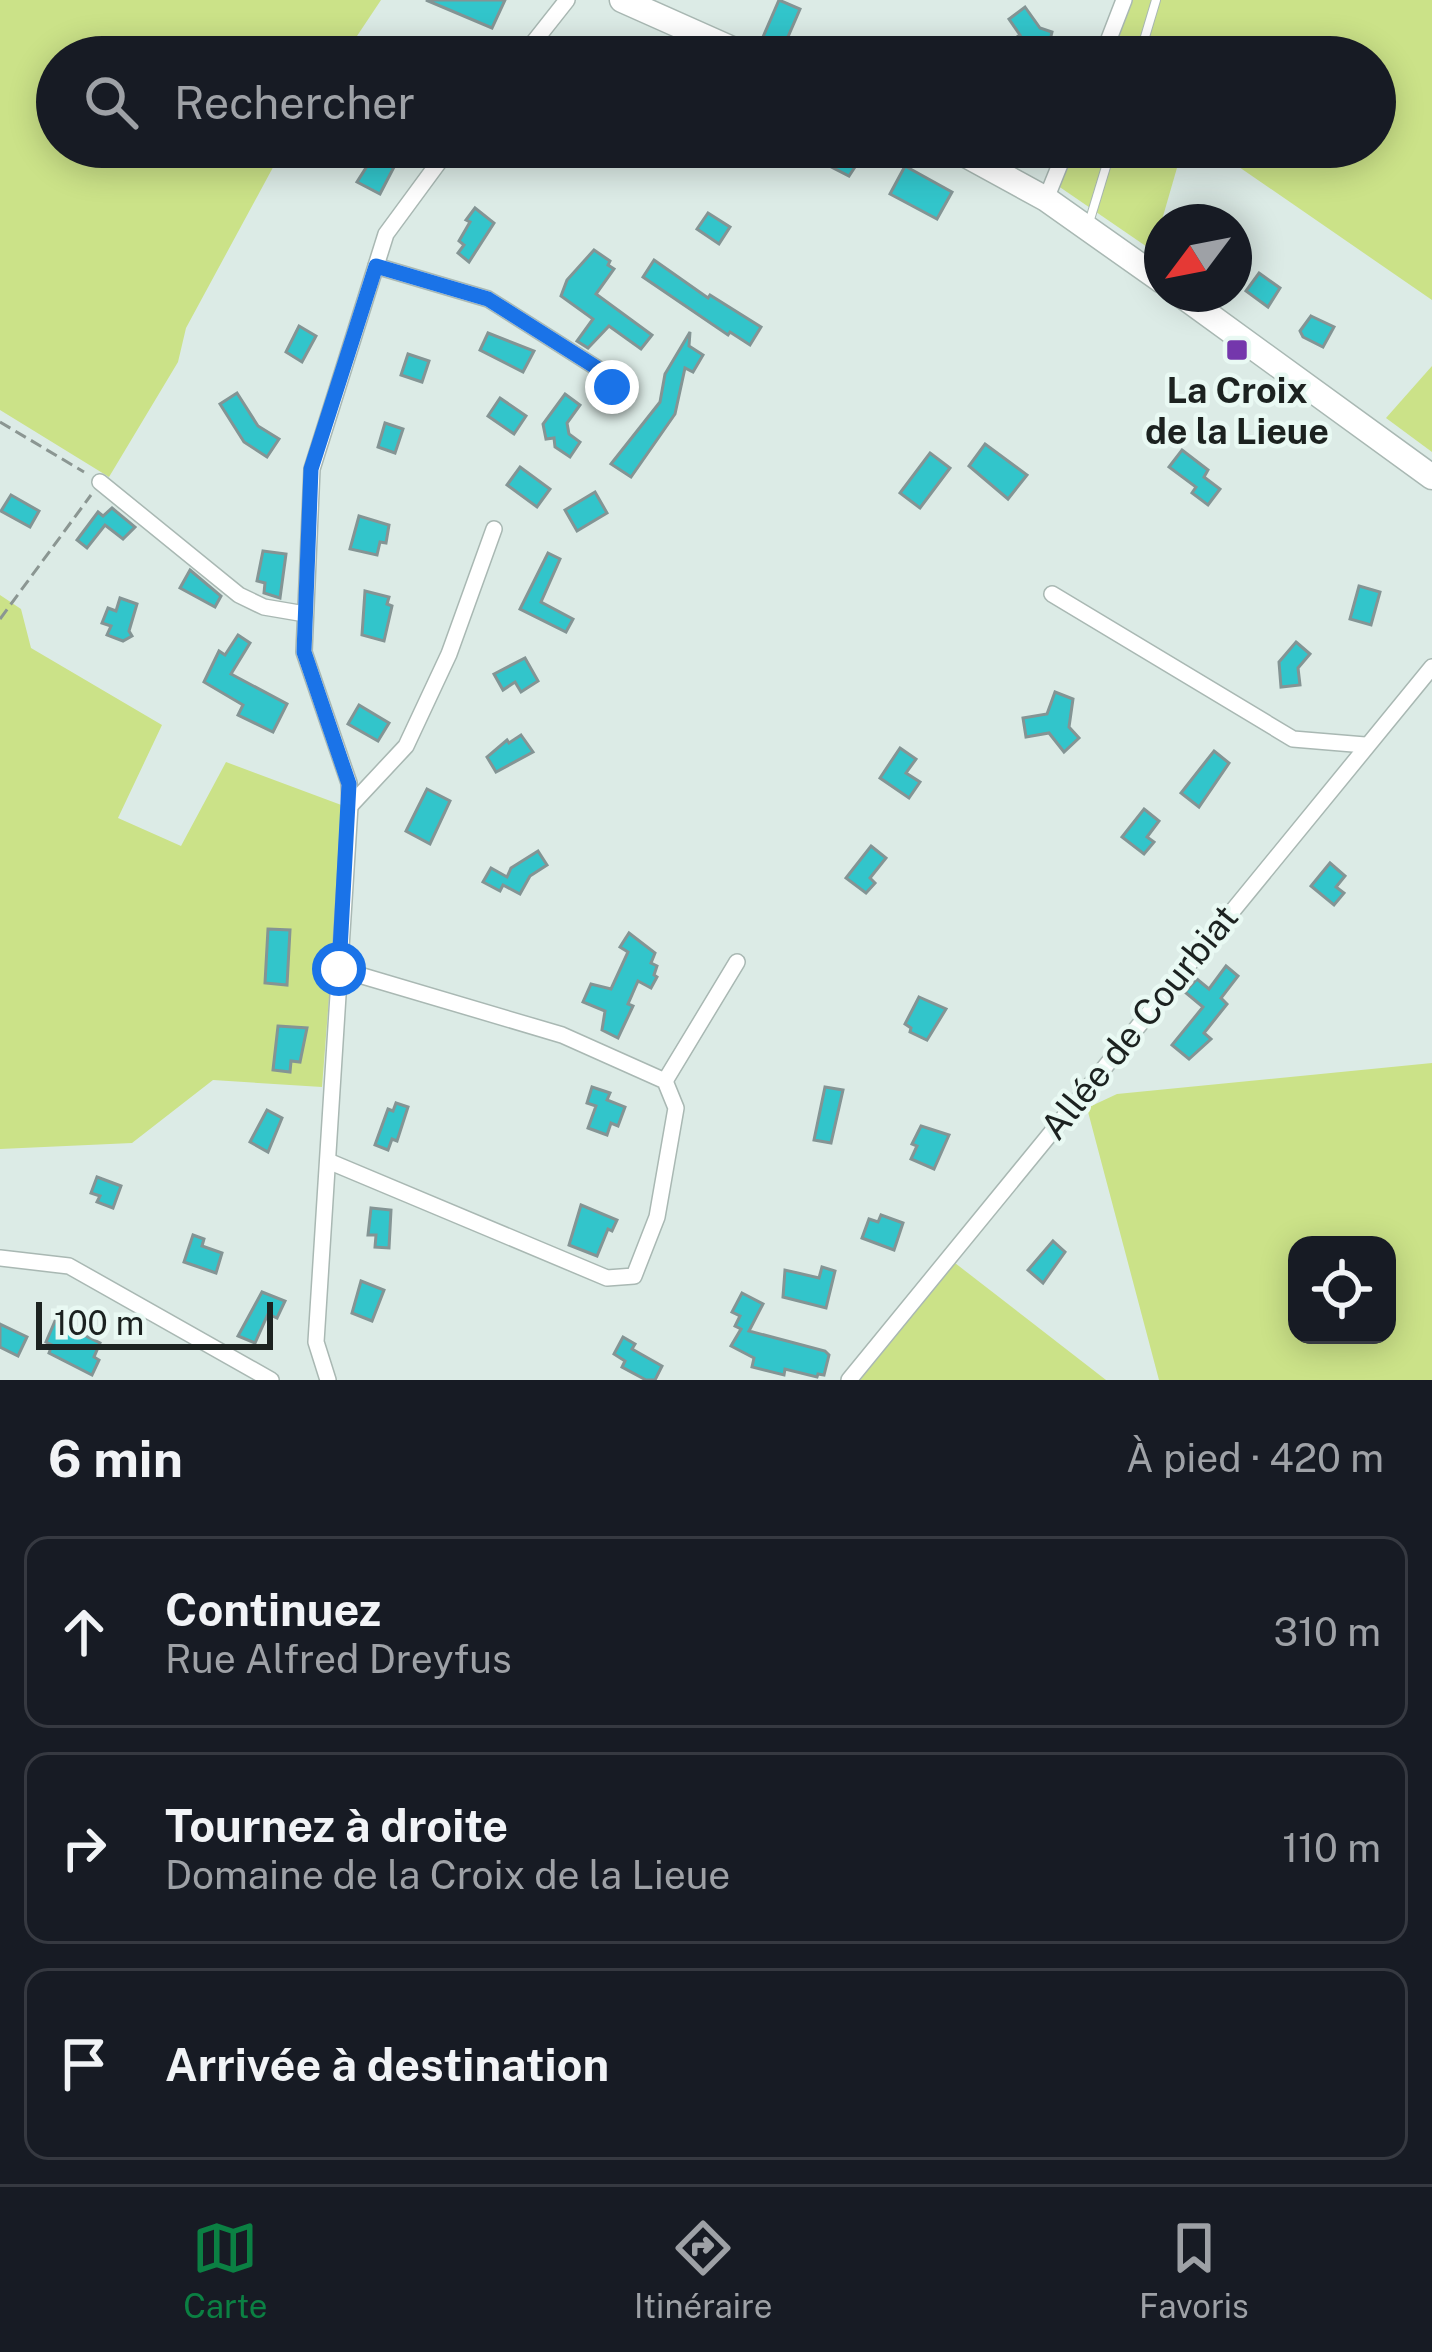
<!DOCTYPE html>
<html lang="fr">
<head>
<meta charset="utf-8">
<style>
  body { margin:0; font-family:"Public Sans",sans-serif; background:#20242c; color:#f1f3f6 }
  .controls { position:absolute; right:36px; bottom:36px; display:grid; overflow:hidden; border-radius:24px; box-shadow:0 6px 30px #0003 }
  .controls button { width:108px; height:108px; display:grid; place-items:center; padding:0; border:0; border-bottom:3px solid #363941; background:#171b24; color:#f1f3f6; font:60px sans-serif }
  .compass { position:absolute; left:1144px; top:204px; width:108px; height:108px; border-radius:50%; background:#171b24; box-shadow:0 6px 30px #0003; rotate:238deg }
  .scale { position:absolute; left:36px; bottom:30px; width:237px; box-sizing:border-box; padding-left:12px; border:6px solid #1c2220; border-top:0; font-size:33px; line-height:42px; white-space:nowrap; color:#1c2220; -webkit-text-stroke:9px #e9f9f3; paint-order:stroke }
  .stop { position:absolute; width:36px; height:36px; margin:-27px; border:9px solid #1a73e8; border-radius:50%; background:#fff }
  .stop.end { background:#1a73e8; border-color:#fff; box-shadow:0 3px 12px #0008 }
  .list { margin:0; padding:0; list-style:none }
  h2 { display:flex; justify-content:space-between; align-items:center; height:156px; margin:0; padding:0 48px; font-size:51px }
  h2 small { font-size:39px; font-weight:400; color:#9ea1a6 }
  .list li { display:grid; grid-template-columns:78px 1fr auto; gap:36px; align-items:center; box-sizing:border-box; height:192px; margin:0 24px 24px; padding:0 24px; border:3px solid #363941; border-radius:24px }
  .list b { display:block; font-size:45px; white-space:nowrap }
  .list p { margin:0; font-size:39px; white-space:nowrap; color:#9ea1a6 }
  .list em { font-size:39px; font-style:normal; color:#9ea1a6 }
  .icon { flex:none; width:66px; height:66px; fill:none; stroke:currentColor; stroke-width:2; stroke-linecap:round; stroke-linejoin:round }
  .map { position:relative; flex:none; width:1432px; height:1380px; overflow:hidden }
  .search { position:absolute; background:#171b24; box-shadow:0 6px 30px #0003; left:36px; right:36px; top:36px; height:132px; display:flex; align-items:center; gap:30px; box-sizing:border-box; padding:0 42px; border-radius:66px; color:#9ea1a6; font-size:45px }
  .sheet { height:804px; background:#171b24 }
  nav { display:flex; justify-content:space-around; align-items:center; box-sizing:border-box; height:168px; border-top:3px solid #363941; background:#171b24; font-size:33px; color:#9ea1a6 }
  nav a { display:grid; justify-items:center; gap:6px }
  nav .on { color:#0b8043 }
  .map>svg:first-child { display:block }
  .green { fill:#cbe288; fill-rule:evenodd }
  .building { fill:#32c5cb; stroke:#849494; stroke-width:3 }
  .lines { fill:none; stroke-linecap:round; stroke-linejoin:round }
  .lane-casing { stroke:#a9b8b3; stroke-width:10 }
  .street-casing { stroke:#a9b8b3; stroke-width:18 }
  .primary-casing { stroke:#a9b8b3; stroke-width:27 }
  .path { stroke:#8b9692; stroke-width:3; stroke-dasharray:12 6; stroke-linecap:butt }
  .lane { stroke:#fff; stroke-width:8 }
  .street { stroke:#fff; stroke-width:15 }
  .primary { stroke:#fff; stroke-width:24 }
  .route { stroke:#1a73e8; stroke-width:15 }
  .poi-dot { fill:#7437ac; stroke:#e9f9f3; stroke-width:4.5 }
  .labels { text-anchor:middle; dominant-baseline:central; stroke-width:9; stroke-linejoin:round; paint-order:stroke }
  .poi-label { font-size:36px; font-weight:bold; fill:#1c2220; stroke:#e9f9f3 }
  .street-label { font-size:36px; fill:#1c2220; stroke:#e9f9f3 }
</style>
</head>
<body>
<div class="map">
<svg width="1432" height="1380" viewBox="0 0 1432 1380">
  <rect width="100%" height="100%" fill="#dcebe6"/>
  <g class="green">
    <polygon points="0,0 381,0 343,57 57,57 57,147 284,147 186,328 178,362 109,477 0,410"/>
    <polygon points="1118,0 1432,0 1432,300 1210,147 1375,147 1375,57 1096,57"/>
    <polygon points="1061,147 1183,147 1153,251 1048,179"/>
    <polygon points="1432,366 1432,452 1386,418"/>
    <polygon points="0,595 21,609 31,648 162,725 118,818 181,846 226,762 344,806 322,1087 213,1080 132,1143 0,1149"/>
    <path d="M 1432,1063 L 1432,1380 L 1159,1380 L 1087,1108 L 1117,1094 ZM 1297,1245 L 1387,1245 L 1387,1335 L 1297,1335 Z"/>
    <polygon points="955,1263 1106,1380 860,1380"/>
  </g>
  <g class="building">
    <polygon points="426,0 505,0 492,28"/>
    <polygon points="779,0 800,9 784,46 763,37"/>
    <polygon points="1025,7 1040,28 1052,32 1047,52 1036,48 1026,55 1014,39 1020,35 1009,19"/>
    <polygon points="817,147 868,147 849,176 812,157"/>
    <polygon points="376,152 396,163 380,194 357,182"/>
    <polygon points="905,166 952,192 937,219 890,194"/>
    <polygon points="475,208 494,223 469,262 458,253 464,245 459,241 470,222 466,220"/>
    <polygon points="708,213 730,227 719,244 697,229"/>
    <polygon points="594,250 610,261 608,265 614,269 596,294 652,335 641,349 609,326 588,348 577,341 593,319 561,296 567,280"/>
    <polygon points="654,260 708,298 710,295 761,327 750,345 730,332 728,335 643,277"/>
    <polygon points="1259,273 1280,288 1268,307 1246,291"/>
    <polygon points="1311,316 1334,327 1323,347 1303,337 1300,331"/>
    <polygon points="299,326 316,336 302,362 286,352"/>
    <polygon points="690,332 689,346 703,355 693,372 685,368 675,414 631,477 611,464 660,402 665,374"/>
    <polygon points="488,333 534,351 523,372 480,350"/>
    <polygon points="408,354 429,361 422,382 401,375"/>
    <polygon points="237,393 258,426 279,439 267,457 244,442 220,404"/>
    <polygon points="565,394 580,405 567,423 569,434 580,442 570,457 555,447 554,438 546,439 543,424"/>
    <polygon points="500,398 526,416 514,434 488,416"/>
    <polygon points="385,423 403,429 395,453 378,447"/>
    <polygon points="985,444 1027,475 1008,499 969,466"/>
    <polygon points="1182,450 1208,470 1204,477 1220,489 1208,505 1192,493 1196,487 1169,467"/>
    <polygon points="930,453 950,468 920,508 900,493"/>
    <polygon points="520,467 550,489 537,507 507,485"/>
    <polygon points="595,492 607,513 577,531 565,510"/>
    <polygon points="11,495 39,511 30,527 1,511"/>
    <polygon points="112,508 135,527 123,539 105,525 87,548 77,540 98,512 103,516"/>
    <polygon points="359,516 389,525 386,543 380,542 377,555 350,549"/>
    <polygon points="263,551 286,554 280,598 264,593 265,583 257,581"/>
    <polygon points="548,553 560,559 541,602 573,619 566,632 520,609"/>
    <polygon points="190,570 221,596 215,607 180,588"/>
    <polygon points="1359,586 1380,592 1371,625 1350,619"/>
    <polygon points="365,591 389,597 387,604 392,606 384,641 362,635"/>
    <polygon points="120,598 137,604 129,631 132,636 123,641 107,635 111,626 102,623 108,608 116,611"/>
    <polygon points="238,635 250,643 231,674 287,704 273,732 238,715 243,705 204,682 219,651 225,655"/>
    <polygon points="1296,642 1310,654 1298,668 1300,685 1281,687 1279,662"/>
    <polygon points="525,658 538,681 521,692 515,682 503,690 494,674"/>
    <polygon points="1055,692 1073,699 1069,727 1079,738 1064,752 1049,733 1026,737 1023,718 1047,714"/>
    <polygon points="359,705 389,723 378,741 348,724"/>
    <polygon points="521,735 533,752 496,772 487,757 507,740 509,743"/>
    <polygon points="900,748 916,759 906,773 920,782 909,798 880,778"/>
    <polygon points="1214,751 1229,763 1199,807 1181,793"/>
    <polygon points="427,789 450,801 430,844 406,831"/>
    <polygon points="1144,809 1159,821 1147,837 1154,842 1144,854 1122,837"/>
    <polygon points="871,846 886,858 870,878 875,883 866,893 846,878"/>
    <polygon points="538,851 547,865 530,876 520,894 503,885 500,891 483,882 491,868 507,877 511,868"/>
    <polygon points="1330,863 1345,876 1336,887 1344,893 1334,905 1311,886"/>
    <polygon points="268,929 290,930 287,985 265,983"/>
    <polygon points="629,933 655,953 651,963 657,966 654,975 657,977 651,988 638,981 628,1004 633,1006 618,1038 602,1030 605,1011 583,1002 591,984 611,989 628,952 620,947"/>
    <polygon points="1226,966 1238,976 1221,998 1227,1004 1204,1033 1211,1039 1189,1059 1172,1045 1203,1007 1185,992 1197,979 1209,989"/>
    <polygon points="919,997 946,1009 927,1040 910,1032 911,1028 905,1024"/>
    <polygon points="278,1026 307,1028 300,1062 291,1061 290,1072 273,1070"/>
    <polygon points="592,1087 610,1093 607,1100 625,1107 618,1126 611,1123 607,1135 588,1128 596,1106 587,1103"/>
    <polygon points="825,1087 843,1090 831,1143 814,1140"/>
    <polygon points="396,1103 408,1107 397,1141 392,1139 388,1150 375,1145 388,1109 393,1111"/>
    <polygon points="267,1110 282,1118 268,1152 250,1142"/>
    <polygon points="921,1126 949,1135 934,1169 911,1159 917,1146 912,1144"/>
    <polygon points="97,1177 121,1186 113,1208 97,1202 100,1196 91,1193"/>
    <polygon points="581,1205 617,1220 612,1231 608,1229 597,1256 569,1245"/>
    <polygon points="371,1208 391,1210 389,1248 375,1247 376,1235 368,1235"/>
    <polygon points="881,1215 903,1223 894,1250 862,1238 869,1219 878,1222"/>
    <polygon points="193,1235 204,1239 202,1246 222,1253 216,1273 184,1262"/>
    <polygon points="1053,1241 1065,1252 1043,1283 1028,1270"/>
    <polygon points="822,1267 835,1271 826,1308 783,1297 785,1270 819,1278"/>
    <polygon points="361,1281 384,1290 372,1321 352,1313"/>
    <polygon points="262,1292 285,1301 277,1318 268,1314 255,1343 238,1336"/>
    <polygon points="742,1293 763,1304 749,1331 825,1351 829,1355 824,1375 818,1374 817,1377 785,1369 784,1375 752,1367 754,1358 731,1346 741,1329 735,1326 740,1316 732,1312"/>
    <polygon points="55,1321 100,1343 94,1357 99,1360 92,1375 49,1353 52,1345 46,1342"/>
    <polygon points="0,1324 27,1337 18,1356 0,1347"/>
    <polygon points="623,1337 635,1344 632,1349 662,1366 655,1380 646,1380 622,1367 625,1361 614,1354"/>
  </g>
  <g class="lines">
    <defs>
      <g id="lane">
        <polyline points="1139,57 1156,0"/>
        <polyline points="1088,226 1112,147"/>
      </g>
      <g id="street">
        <polyline points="522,57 567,0"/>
        <polyline points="1102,57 1124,0"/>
        <polyline points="1046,199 1067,147"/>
        <polyline points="376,266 488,299 597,368 612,387"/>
        <polyline points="100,482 239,595 264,607 305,614"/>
        <polyline points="1052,594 1293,739 1365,745"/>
        <polyline points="350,806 406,746 449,654 494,529"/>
        <polyline points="665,1081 737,962"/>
        <polyline points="328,1161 607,1278 634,1276 657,1217 676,1108 665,1081 562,1035 339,969"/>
        <polyline points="0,1258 69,1266 271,1380"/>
        <polyline points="328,1380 316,1342 350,806 349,783 304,652 312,469 386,234 450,147"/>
        <polyline points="849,1380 1432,667"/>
      </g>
      <g id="primary">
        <polyline points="622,0 750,57"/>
        <polyline points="951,147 1046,199 1162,281"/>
        <polyline points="1180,294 1432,477"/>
      </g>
    </defs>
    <use href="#lane" class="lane-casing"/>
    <use href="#street" class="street-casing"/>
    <use href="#primary" class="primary-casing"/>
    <g class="path">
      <polyline points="0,422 84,472"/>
      <polyline points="0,619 91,495"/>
    </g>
    <use href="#lane" class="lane"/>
    <use href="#street" class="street"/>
    <use href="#primary" class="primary"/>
  </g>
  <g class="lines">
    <polyline class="route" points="339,969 349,784 304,652 311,469 376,266 488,299 597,368 612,387"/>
  </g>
  <rect class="poi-dot" x="1225" y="338" width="24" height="24" rx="6"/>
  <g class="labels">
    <g class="poi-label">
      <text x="1237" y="390">La Croix<tspan x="1237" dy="41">de la Lieue</tspan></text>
    </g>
    <g class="street-label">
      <text transform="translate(1139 1022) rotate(-51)">Allée de Courbiat</text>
    </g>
  </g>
</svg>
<div class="controls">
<button><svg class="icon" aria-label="locate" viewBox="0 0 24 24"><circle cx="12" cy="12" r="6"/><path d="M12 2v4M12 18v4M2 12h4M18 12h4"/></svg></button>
</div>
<svg class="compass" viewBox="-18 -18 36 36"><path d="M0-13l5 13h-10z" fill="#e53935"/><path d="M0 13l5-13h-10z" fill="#9ea1a6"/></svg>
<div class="scale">100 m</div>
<div class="stop" style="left:339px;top:969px"></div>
<div class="stop end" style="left:612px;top:387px"></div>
<div class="search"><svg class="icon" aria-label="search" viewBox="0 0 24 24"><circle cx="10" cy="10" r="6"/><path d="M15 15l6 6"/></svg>Rechercher</div>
</div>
<section class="sheet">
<h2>6 min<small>À pied · 420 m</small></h2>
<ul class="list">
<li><svg class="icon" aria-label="ahead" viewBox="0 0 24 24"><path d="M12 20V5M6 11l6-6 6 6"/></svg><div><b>Continuez</b><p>Rue Alfred Dreyfus</p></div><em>310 m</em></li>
<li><svg class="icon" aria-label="right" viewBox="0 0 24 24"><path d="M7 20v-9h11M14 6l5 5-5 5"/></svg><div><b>Tournez à droite</b><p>Domaine de la Croix de la Lieue</p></div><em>110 m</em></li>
<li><svg class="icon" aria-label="arrive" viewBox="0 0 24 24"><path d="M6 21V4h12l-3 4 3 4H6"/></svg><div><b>Arrivée à destination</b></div></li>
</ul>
</section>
<nav>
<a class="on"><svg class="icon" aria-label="map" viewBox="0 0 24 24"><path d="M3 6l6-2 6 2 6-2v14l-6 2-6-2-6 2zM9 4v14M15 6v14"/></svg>Carte</a>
<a><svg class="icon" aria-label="directions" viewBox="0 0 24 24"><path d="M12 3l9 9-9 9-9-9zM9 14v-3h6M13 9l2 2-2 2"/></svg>Itinéraire</a>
<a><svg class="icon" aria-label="saved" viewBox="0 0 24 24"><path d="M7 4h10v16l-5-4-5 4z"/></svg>Favoris</a>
</nav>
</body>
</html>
